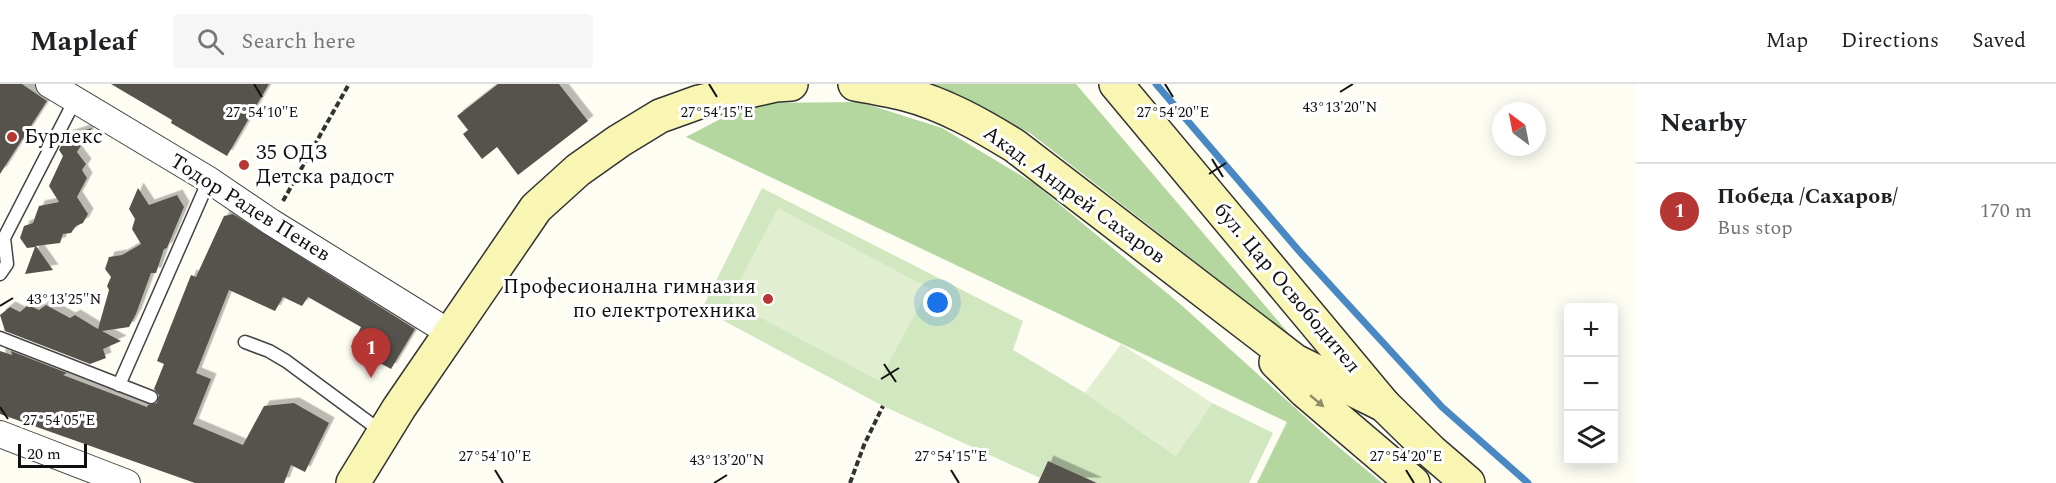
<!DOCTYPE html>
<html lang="en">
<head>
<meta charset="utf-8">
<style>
  body { margin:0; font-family:Spectral,serif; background:#f6f6f6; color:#202124 }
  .controls { position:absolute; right:18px; bottom:18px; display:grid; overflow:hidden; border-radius:6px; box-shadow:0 3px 15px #0003 }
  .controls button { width:54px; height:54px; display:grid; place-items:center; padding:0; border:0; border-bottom:2px solid #e0e0e0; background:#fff; color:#202124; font:30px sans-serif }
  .compass { position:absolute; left:1492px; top:18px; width:54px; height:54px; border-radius:50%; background:#fff; box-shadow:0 3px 15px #0003; rotate:328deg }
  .scale { position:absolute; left:18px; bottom:15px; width:69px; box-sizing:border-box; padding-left:6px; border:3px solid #101010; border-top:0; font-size:16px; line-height:21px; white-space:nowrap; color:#101010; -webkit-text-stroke:4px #fff; paint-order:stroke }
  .you { position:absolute; left:938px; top:219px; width:21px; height:21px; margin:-15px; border:4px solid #fff; border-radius:50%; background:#1a73e8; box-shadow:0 0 0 9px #1a73e833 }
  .badge { display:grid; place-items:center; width:39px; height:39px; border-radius:50%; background:#b53632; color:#fff; font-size:20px; font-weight:700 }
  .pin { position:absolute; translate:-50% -50px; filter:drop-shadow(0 2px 3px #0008) }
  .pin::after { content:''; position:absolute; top:32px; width:21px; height:18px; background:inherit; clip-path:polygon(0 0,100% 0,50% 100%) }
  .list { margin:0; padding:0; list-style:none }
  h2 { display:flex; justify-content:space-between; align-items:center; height:78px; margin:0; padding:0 24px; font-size:26px }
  h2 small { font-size:20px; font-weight:400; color:#757577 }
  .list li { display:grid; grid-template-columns:39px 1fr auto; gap:18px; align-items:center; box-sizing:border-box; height:96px; padding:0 24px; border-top:2px solid #e0e0e0 }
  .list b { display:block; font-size:22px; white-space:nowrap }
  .list p { margin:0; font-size:20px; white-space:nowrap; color:#757577 }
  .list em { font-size:20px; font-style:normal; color:#757577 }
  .icon { flex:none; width:33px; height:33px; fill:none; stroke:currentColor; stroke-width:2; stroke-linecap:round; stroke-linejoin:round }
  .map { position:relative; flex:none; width:1636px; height:399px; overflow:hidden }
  header { display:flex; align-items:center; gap:36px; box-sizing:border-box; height:84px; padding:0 30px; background:#fff; border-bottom:2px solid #e0e0e0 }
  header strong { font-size:28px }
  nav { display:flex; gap:33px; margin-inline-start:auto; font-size:21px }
  .search { width:420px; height:54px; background:#f6f6f6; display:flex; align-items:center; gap:15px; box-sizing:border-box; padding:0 21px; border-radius:6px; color:#757577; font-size:22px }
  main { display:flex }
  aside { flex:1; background:#fff }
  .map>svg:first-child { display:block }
  .green { fill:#d0e7bf }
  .forest { fill:#b4d69f }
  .pitch { fill:#e1efd0 }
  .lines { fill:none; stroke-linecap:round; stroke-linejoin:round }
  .stream { stroke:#4889c3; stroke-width:7 }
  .building { fill:#57524d; filter:url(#shadow) }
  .lane-casing { stroke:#434343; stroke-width:15 }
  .street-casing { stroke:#434343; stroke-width:28 }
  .secondary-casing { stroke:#323232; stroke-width:36 }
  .path { stroke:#323232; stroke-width:4; stroke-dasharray:6 3; stroke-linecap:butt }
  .lane { stroke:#fff; stroke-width:12 }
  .street { stroke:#fff; stroke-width:26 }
  .secondary { stroke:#f9f6b4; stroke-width:33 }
  .oneway { fill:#908e6a }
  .ticks { fill:none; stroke:#101010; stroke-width:2 }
  .poi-dot { fill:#b53632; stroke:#fff; stroke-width:2 }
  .labels { text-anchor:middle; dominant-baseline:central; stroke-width:6; stroke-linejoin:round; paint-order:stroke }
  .poi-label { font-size:21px; fill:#101010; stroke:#fff; text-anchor:start }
  .street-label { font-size:21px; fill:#101010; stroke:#fff }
  .ticks-label { font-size:15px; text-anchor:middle; fill:#101010; stroke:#fff; stroke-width:6; stroke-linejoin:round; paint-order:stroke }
</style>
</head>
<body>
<header>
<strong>Mapleaf</strong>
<div class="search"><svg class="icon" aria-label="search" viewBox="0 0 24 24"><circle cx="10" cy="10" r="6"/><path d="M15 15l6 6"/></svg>Search here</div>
<nav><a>Map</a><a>Directions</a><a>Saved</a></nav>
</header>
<main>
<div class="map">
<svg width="1636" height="399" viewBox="0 0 1636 399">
  <defs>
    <filter id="shadow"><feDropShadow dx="5.5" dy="-5.5" stdDeviation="0" flood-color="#0004"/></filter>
  </defs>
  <rect width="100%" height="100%" fill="#fefdf3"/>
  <polygon class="green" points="762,104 1023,237 1013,266 1085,309 1176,372 1212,319 1273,349 1249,399 1097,399 1048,377 1040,394 883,322 702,225"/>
  <g class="forest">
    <polygon points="932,0 1076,0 1291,252 1030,49"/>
    <polygon points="860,18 942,44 1035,100 1179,219 1335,360 1382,399 1257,399 1287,338 686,53 751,19"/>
  </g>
  <g class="pitch">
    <polygon points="778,124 929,204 879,297 729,217"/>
    <polygon points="1121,260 1212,319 1176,372 1085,309"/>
  </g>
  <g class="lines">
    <polyline class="stream" points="1156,0 1299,167 1442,323 1528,399"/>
  </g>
  <g class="building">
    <polygon points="0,0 22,0 47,17 0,90"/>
    <polygon points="111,0 269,0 227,72 171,39 172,36"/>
    <polygon points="498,0 559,0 588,37 518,91 497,63 482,75 463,50 468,46 457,32"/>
    <polygon points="92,44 77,68 86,80 82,86 87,94 77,113 88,130 83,139 76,142 71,149 63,150 60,159 36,162 53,186 25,190 35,163 27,164 20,154 24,142 33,139 39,122 59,118 49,102 63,72 59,66 66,52"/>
    <polygon points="138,104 149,121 177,111 184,123 167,164 164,165 156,189 151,189 136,230 129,243 102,247 121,257 103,265 106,274 90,280 5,247 0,231 10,223 20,228 28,221 39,226 46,221 70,234 75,231 98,245 109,206 107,202 111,193 105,185 109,173 122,171 141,160 132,145 135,135 129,125"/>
    <polygon points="233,130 415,245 391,285 351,263 361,243 308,213 302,222 283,213 275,227 229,206 196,289 211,295 193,340 243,361 264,322 294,319 329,339 305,388 291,381 284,399 195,399 0,330 0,267 12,271 11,267 67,289 63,291 147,323 148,321 157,319 159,311 154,305 164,280 157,277 191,191 196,193 224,132"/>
    <polygon points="1048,377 1097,399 1038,399"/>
  </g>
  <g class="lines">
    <defs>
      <g id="lane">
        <polyline points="0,190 7,180 4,154 75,16"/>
        <polyline points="0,254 151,313"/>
        <polyline points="245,258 269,267 286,277 382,348"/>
        <polyline points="119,301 209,96"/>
      </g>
      <g id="street">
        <polyline points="49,0 209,96 271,138 450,249"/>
        <polyline points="0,350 127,399"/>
      </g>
      <g id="secondary">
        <path d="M 855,0 C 872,3 889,6 905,10 C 944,20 981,41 1015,62 L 1295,277 L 1384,321"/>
        <polyline points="1116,0 1384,321 1432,368 1468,399"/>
        <polyline points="1276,278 1305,307 1413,399"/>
        <polyline points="353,399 399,324 536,124 578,86 619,57 660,32 699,18 776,1 791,0"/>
      </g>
    </defs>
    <use href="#lane" class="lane-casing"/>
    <use href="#street" class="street-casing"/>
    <use href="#secondary" class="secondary-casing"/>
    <g class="path">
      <polyline points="283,117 349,0"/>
      <polyline points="850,399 864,361 883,322"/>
    </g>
    <use href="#lane" class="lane"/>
    <use href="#street" class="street"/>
    <use href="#secondary" class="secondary"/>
  </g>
  <defs><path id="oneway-solid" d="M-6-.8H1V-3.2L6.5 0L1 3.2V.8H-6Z" transform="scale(1.5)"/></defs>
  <use class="oneway" href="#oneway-solid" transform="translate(1317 317) rotate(40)"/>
  <path class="ticks" d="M 254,0 L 262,13M 709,0 L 717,13M 1165,0 L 1173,13M 1340,8 L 1353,0M 1212,75 L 1223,93M 1209,90 L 1226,79M 0,222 L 13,214M 884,280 L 896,298M 881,295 L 899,284M 0,323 L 8,335M 495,386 L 503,399M 951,386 L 959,399M 1406,386 L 1414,399M 714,399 L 727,391"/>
  <g class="poi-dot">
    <circle cx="12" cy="53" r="6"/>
    <circle cx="244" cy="81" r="6"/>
    <circle cx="768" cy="215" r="6"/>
  </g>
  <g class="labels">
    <g class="poi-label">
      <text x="24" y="53">Бурлекс</text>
      <text x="256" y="69">35 ОДЗ<tspan x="256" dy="24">Детска радост</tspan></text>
      <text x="756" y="203" text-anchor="end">Професионална гимназия<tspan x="756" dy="24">по електротехника</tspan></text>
    </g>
    <g class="street-label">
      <text transform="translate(1074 111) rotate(36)">Акад. Андрей Сахаров</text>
      <text transform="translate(250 124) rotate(32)">Тодор Радев Пенев</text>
      <text transform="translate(1287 204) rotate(50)">бул. Цар Освободител</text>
    </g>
  </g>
  <g class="ticks-label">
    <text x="1340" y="28">43°13'20"N</text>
    <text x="717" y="33">27°54'15"E</text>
    <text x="262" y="33">27°54'10"E</text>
    <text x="1173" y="33">27°54'20"E</text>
    <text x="64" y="220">43°13'25"N</text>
    <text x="59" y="341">27°54'05"E</text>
    <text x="495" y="377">27°54'10"E</text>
    <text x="951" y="377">27°54'15"E</text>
    <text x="1406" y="377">27°54'20"E</text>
    <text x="727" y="381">43°13'20"N</text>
  </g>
</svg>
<div class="controls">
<button>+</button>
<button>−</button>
<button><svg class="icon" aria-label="layers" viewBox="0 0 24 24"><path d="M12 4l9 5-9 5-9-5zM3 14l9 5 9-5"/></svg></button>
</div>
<svg class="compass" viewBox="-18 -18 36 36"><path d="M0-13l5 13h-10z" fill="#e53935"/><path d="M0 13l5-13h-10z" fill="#757577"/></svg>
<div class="scale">20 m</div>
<div class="you"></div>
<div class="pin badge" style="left:371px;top:294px">1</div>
</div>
<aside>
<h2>Nearby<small></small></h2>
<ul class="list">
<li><span class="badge">1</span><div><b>Победа /Сахаров/</b><p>Bus stop</p></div><em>170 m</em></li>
</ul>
</aside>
</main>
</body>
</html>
